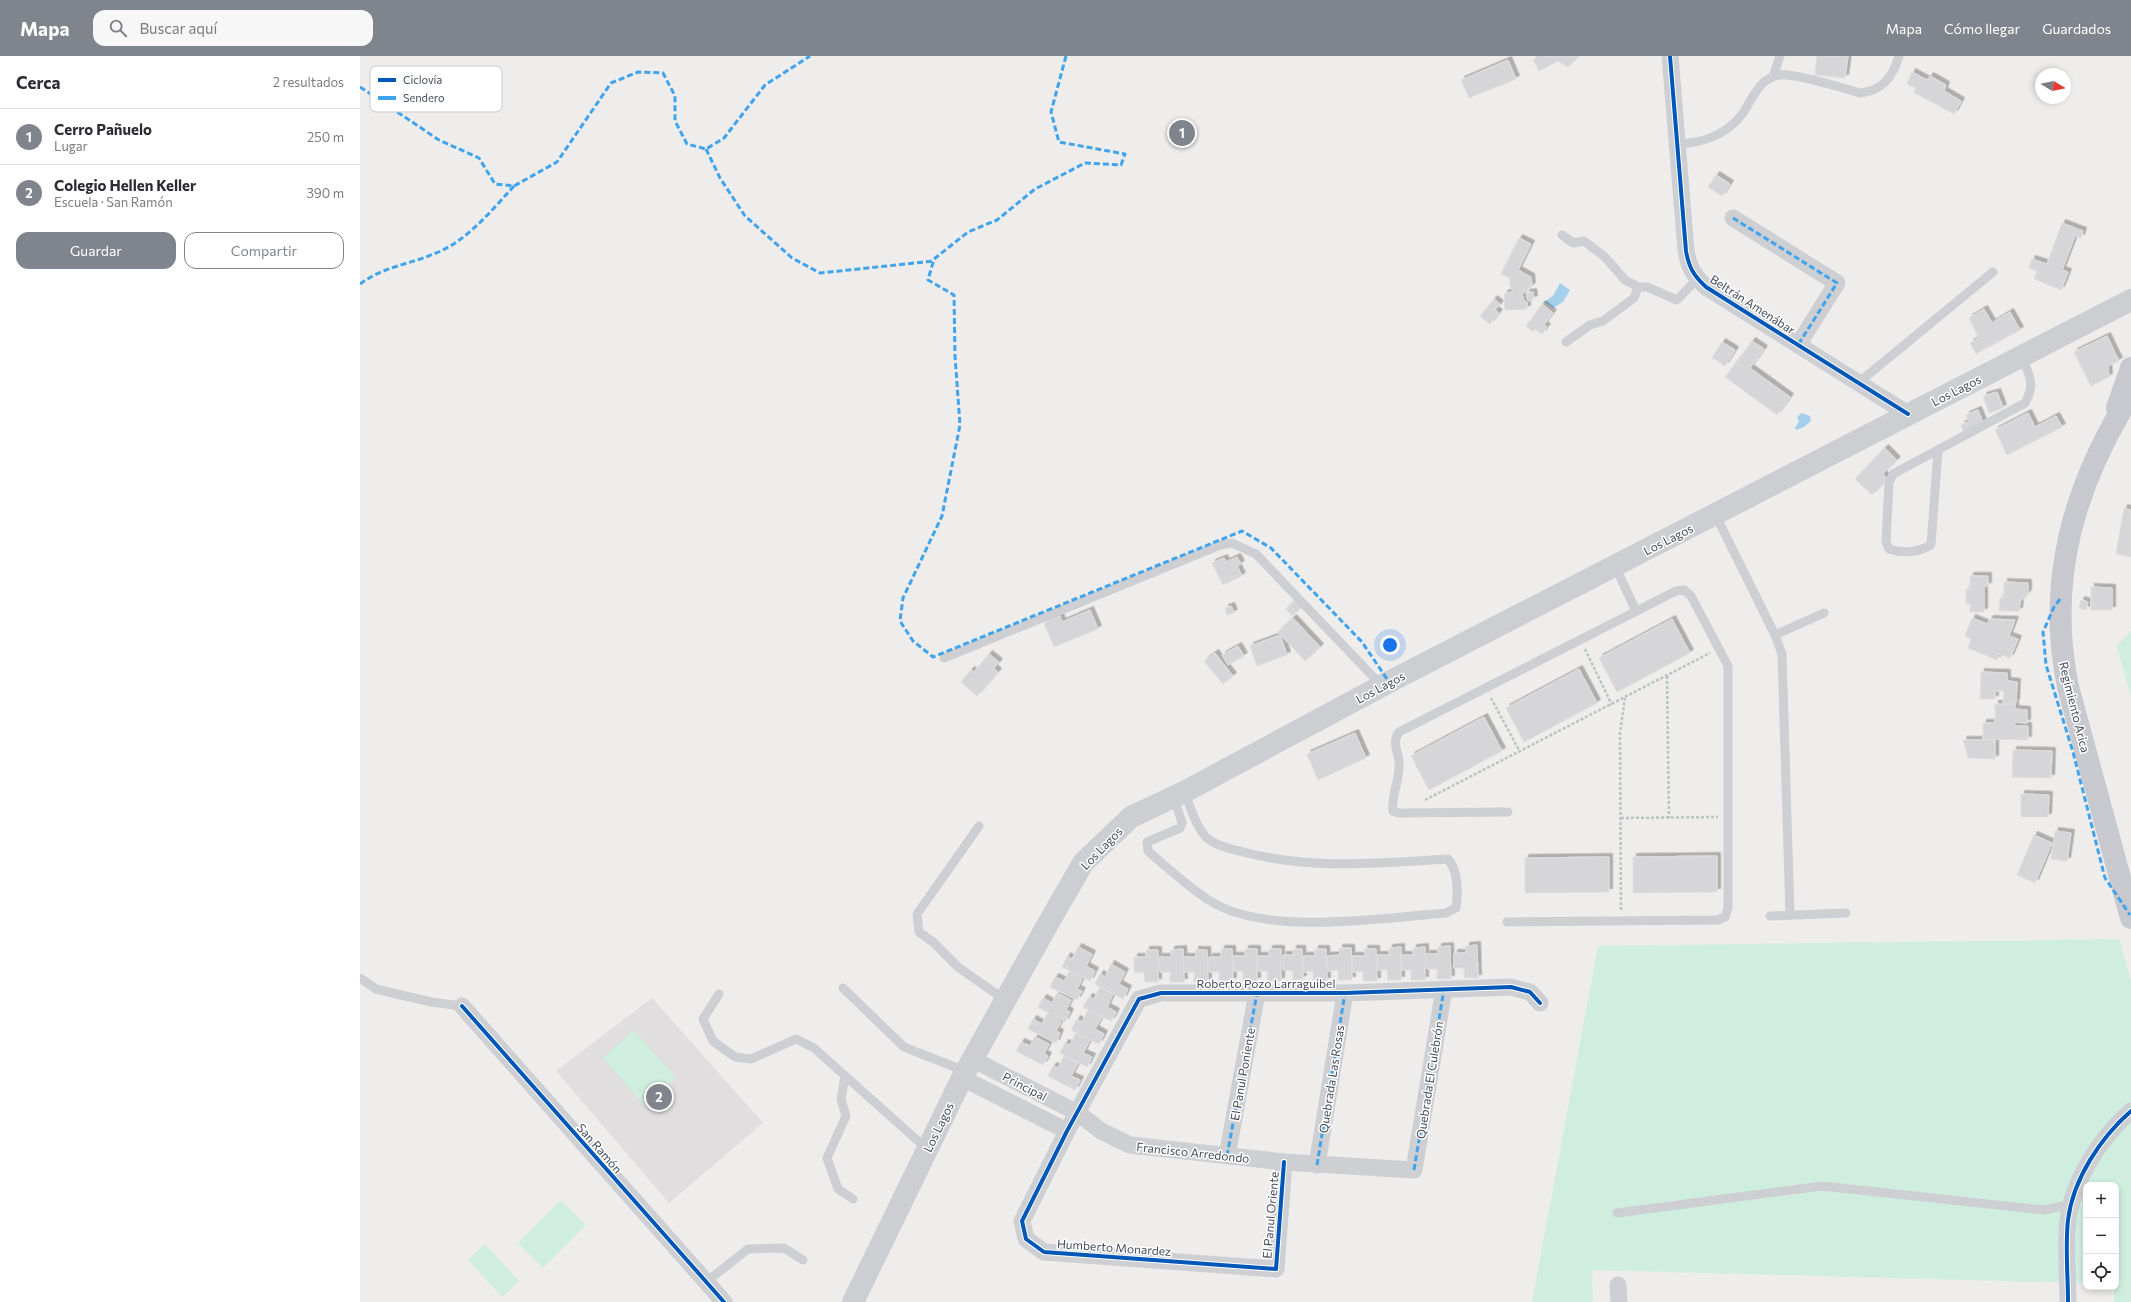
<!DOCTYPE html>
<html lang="es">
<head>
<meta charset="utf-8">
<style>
  body { margin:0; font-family:Commissioner,sans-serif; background:#f7f7f7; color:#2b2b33 }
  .controls { position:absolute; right:12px; bottom:12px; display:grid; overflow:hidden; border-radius:8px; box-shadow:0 2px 6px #0003 }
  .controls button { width:36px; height:36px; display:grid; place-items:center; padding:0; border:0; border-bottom:1px solid #e1e1e2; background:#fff; color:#2b2b33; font:20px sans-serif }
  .compass { position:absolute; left:1675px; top:12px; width:36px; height:36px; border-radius:50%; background:#fff; box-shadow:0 2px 6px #0003; rotate:100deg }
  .you { position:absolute; left:1030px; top:589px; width:14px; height:14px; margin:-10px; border:3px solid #fff; border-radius:50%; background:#1a73e8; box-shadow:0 0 0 6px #1a73e833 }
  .badge { display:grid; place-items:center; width:26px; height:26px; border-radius:50%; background:#80848c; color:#fff; font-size:13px; font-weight:700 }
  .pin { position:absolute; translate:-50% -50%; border:2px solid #fff; box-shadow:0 1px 4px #0006 }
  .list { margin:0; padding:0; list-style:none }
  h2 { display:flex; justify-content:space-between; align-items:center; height:52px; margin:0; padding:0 16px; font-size:17px }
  h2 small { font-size:13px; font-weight:400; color:#7c7c81 }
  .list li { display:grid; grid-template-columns:26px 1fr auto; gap:12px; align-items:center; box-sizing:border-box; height:56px; padding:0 16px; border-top:1px solid #e1e1e2 }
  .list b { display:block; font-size:15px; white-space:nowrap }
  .list p { margin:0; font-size:13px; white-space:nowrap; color:#7c7c81 }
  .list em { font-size:13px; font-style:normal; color:#7c7c81 }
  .actions { display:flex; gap:8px; padding:12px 16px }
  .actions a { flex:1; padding:9px 0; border:1px solid #80848c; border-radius:12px; text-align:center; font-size:14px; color:#80848c }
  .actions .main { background:#80848c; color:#fff }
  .icon { flex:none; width:22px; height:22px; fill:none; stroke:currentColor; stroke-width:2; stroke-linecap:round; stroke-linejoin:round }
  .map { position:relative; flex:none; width:1771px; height:1246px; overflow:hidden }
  header { display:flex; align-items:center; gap:24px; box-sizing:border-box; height:56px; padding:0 20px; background:#80848c; color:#fff }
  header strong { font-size:19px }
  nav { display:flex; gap:22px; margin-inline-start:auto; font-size:14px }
  .search { width:280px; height:36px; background:#f7f7f7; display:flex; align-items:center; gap:10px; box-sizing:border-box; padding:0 14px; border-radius:12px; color:#7c7c81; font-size:15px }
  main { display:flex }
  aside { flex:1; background:#fff }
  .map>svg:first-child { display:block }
  .education { fill:#e0dede }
  .green { fill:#d0eee0 }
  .water { fill:#a4d0eb }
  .building { fill:#d6d6d8; stroke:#dfdedf; filter:url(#shadow) }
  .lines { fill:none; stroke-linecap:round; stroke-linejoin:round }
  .path { stroke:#b8c4c2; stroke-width:2.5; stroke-dasharray:3 2; stroke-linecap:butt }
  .service { stroke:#cecfd2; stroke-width:9 }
  .minor { stroke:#cecfd2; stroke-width:17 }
  .secondary { stroke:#ccced2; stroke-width:22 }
  .primary { stroke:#c8c9ce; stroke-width:22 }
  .quiet { stroke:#3fa4ed; stroke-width:3; stroke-dasharray:6 3; stroke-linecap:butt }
  .cycleway-casing { stroke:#fff; stroke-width:6 }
  .cycleway { stroke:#0057b8; stroke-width:4 }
  .labels { text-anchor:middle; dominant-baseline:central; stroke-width:3; stroke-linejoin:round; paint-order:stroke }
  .street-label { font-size:12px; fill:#444b59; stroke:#fff }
  .key { fill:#fff; stroke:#c7c9cd; stroke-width:1 }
  .key-label { font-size:11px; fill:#444b59 }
</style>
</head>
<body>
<header>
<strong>Mapa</strong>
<div class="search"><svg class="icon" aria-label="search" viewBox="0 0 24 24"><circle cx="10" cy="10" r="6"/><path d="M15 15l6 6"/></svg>Buscar aquí</div>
<nav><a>Mapa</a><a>Cómo llegar</a><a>Guardados</a></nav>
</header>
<main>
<aside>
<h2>Cerca<small>2 resultados</small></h2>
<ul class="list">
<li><span class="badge">1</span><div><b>Cerro Pañuelo</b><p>Lugar</p></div><em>250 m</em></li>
<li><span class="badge">2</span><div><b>Colegio Hellen Keller</b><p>Escuela · San Ramón</p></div><em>390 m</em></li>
</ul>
<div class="actions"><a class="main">Guardar</a><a>Compartir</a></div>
</aside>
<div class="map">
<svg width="1771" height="1246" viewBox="0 0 1771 1246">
  <defs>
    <filter id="shadow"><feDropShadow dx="3.5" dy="-3.5" stdDeviation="0" flood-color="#0004"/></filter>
  </defs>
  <rect width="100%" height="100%" fill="#eeedec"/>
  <polygon class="education" points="292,942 403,1067 309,1147 196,1015"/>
  <g class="green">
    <polygon points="1771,575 1771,641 1757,590"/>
    <polygon points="1759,883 1771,925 1771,1246 1754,1246 1754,1231 1756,1231 1756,1129 1726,1129 1726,1227 1232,1214 1233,1246 1172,1246 1238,890"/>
    <polygon points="274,974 316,1022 285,1050 243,1002"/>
    <polygon points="201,1144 226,1169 183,1212 158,1187"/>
    <polygon points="125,1188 159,1225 142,1241 108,1204"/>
  </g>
  <g class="water">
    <polygon points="1200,227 1210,234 1203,246 1193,252 1184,246 1193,240"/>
    <polygon points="1442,357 1450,360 1451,365 1444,371 1436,374 1435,372 1439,365 1437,361"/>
  </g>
  <g class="building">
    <polygon points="1180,0 1219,0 1208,11 1198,5 1179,15 1173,4"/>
    <polygon points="1457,0 1488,0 1485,22 1455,19"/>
    <polygon points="1148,4 1156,23 1109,42 1101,24"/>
    <polygon points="1552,16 1567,24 1570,20 1586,29 1584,35 1601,45 1594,58 1553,36 1556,32 1547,28"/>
    <polygon points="1356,119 1370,128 1362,140 1348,131"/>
    <polygon points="1702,167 1723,175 1721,182 1715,180 1702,214 1708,216 1701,234 1674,223 1677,215 1669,212 1672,203 1687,208"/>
    <polygon points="1159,182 1171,188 1158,214 1171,221 1172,230 1162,238 1164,245 1167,246 1167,253 1145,254 1144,238 1153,235 1150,230 1150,222 1141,218"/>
    <polygon points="1173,236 1174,243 1168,245 1166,237"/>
    <polygon points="1134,243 1140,248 1135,254 1139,257 1130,268 1120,260"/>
    <polygon points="1182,248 1193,257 1184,269 1187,271 1182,278 1175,273 1173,276 1166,270"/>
    <polygon points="1624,253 1632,267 1650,256 1660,274 1616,298 1610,287 1619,282 1609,262"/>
    <polygon points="1747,280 1759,305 1748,310 1749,321 1731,330 1714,296"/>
    <polygon points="1392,285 1404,293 1390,312 1430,341 1417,359 1365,321"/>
    <polygon points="1362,286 1375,294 1365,310 1352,302"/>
    <polygon points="1637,336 1643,352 1629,357 1623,340"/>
    <polygon points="1618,354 1624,369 1604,377 1601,369 1609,365 1606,359"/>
    <polygon points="1668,357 1675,371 1696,360 1702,371 1647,399 1635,374"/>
    <polygon points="1525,392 1537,404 1523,418 1528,423 1512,439 1495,423"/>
    <polygon points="1764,452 1771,454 1771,501 1756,498"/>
    <polygon points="877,501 881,508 877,510 882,520 863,529 852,507 864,502 866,506"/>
    <polygon points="1610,520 1628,520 1628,530 1624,530 1624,556 1610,556 1610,548 1606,548 1606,533 1610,533"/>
    <polygon points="1644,526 1668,527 1668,537 1660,546 1659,555 1639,555 1640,542 1644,542"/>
    <polygon points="1731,531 1752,532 1752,554 1731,554"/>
    <polygon points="936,544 942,551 932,560 926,553"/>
    <polygon points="1721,544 1728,546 1726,554 1719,552"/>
    <polygon points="871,550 874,557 867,559 865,552"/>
    <polygon points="730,554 738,573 694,591 684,567 700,560 702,566"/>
    <polygon points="933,562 960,591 945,605 918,576"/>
    <polygon points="1612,562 1627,568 1630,563 1655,564 1649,580 1658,583 1650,602 1639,598 1637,604 1608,592 1611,583 1605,580"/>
    <polygon points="1312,563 1330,597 1257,636 1239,602"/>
    <polygon points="920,579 927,599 897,610 890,590"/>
    <polygon points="878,590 884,600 868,609 862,599"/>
    <polygon points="855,597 873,620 863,628 844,605"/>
    <polygon points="629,598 639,606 634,612 638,616 617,640 601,626 611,614 614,616"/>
    <polygon points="1219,613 1237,647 1164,686 1146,652"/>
    <polygon points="1621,616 1647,617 1647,625 1657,626 1656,647 1643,647 1644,635 1635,635 1635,643 1620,643"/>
    <polygon points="1635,648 1655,648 1655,653 1667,654 1667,667 1654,666 1655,670 1668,670 1668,684 1623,683 1623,667 1635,667"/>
    <polygon points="1124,661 1142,695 1069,734 1051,700"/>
    <polygon points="995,677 1006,702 958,724 947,698"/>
    <polygon points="1603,684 1635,684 1635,703 1608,702"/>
    <polygon points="1653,694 1692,695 1691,722 1652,721"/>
    <polygon points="1661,738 1689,739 1688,761 1661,761"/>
    <polygon points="1695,775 1711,777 1707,805 1691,803"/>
    <polygon points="1674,779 1692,787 1675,827 1657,819"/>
    <polygon points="1357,800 1357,836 1273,837 1273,801"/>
    <polygon points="1249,801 1249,836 1165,837 1165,802"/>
    <polygon points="1117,889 1118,922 1104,922 1104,912 1094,912 1094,897 1106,897 1106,890"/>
    <polygon points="1090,890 1091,923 1077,923 1077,913 1067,913 1066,898 1078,898 1078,891"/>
    <polygon points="718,891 732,898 726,910 735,915 730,925 702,911 707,900 712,903"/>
    <polygon points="1041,891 1041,924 1028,924 1027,914 1017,914 1017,899 1029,899 1029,892"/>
    <polygon points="1065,891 1065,924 1051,924 1051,914 1041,914 1041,899 1053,899 1053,892"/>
    <polygon points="979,892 991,892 992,924 978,924 978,914 968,915 967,900 980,899"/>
    <polygon points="823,893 824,926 810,926 810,916 800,916 799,901 811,901 811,894"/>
    <polygon points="861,893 872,893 873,925 859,926 859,916 849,916 849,901 861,901"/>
    <polygon points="885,893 897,893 897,925 883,925 883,915 873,915 873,900 885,900"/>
    <polygon points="909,893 921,893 921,925 908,925 907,915 897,915 897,900 909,900"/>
    <polygon points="933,893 942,893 943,923 933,924 933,915 923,914 923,899 933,899"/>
    <polygon points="955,893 966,893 967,925 953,925 953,915 943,916 943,900 955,900"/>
    <polygon points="1004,893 1016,893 1017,925 1003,925 1003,915 993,916 992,900 1005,900"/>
    <polygon points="786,894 798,894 798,926 785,926 784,916 774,916 774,901 786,901"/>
    <polygon points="835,894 847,894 848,926 834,926 834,916 824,916 823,901 836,901"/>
    <polygon points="751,908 765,916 759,928 768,933 763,943 735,928 740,918 745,921"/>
    <polygon points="709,916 722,923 717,933 722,935 717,944 690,931 695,921 704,925"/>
    <polygon points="740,931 753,938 747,951 756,956 751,965 723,951 729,941 734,943"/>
    <polygon points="697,937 711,944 706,954 710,956 705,966 678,951 683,942 692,947"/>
    <polygon points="728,954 742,961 735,973 744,978 739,988 711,974 717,963 722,966"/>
    <polygon points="687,958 701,966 696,975 700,977 696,987 668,973 673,963 682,968"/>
    <polygon points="716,977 730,984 723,997 732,1001 727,1011 700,997 705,987 710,989"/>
    <polygon points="675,981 689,988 684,998 688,1000 683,1009 656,995 661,986 670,990"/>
    <polygon points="704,1000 718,1007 711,1020 720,1024 715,1034 688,1020 693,1010 698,1012"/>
  </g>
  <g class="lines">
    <g class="path">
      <polyline points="1225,593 1252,649"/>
      <polyline points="1307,620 1309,762"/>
      <polyline points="1131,642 1160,696"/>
      <polyline points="1065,744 1350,597"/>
      <polyline points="1261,762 1358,761"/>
      <polyline points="1261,854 1260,677 1265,642"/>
    </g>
    <g class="service">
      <polyline points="1413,21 1420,0"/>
      <path d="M 1319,88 C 1343,87 1368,78 1383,57 C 1393,42 1399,22 1420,19 C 1435,17 1482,32 1500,37 C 1523,35 1533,20 1539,0"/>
      <polyline points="1202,179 1213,187 1224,185 1245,201 1265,224 1278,231 1287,231 1317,244 1337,223"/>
      <polyline points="1206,286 1230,269 1243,265 1274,242 1278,231"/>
      <polyline points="1498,327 1633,216"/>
      <path d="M 1578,394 L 1571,489 C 1559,496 1542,498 1529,493 L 1526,486 L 1529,427 L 1533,418 L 1665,347 C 1676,328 1669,319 1662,301"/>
      <polyline points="1355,458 1415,579 1422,598 1430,859"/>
      <polyline points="1255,510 1276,555"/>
      <polyline points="1415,579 1464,557"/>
      <polyline points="584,602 860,489 872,487 896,498 1022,630"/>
      <path d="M 814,741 L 822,767 L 820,772 L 787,786 L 788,795 C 805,810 832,834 852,846 C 908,880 1021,862 1086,857 L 1096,852 C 1098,836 1099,816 1088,803 C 1018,807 952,814 883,796 C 872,793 856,790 847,782 C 835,770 831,751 824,736"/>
      <polyline points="619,770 557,858 559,876 573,886 598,911 645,944"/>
      <polyline points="1410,860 1486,857"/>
      <path d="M 1147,866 L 1358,864 L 1365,861 L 1368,852 L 1368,610 L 1331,540 L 1324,534 L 1316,535 L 1039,676 C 1031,688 1039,695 1039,708 C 1040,724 1031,738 1033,755 L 1038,757 L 1148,756"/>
      <polyline points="0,922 16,933 71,946 102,950"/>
      <polyline points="483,932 544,991 605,1015"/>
      <polyline points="359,938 343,963 353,985 375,1001 391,1003 436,983 454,992 567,1093"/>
      <polyline points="485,1020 481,1043 486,1060 467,1102 478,1133 493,1143"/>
      <polyline points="1257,1157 1462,1130 1684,1154 1711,1148"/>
      <polyline points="346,1226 388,1193 424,1192 443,1204"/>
    </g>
    <g class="minor">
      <path d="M 1310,0 L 1326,195 C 1329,212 1334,220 1346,231 L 1548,358"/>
      <polyline points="1373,162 1477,227 1438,289"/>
      <polyline points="102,950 364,1246"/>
      <polyline points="612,1003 718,1057 741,1075 770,1089 924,1106 1054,1114 1084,933"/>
      <polyline points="602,1022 707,1075"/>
      <polyline points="867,1100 897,937"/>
      <polyline points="924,1106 916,1213 684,1196 666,1183 662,1165 707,1075 779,943 801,937 985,937 1151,931 1170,936 1180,947"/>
      <polyline points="957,1109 985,937"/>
      <polyline points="1258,1229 1259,1246"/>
      <path d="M 1708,1246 C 1708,1219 1705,1190 1708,1164 C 1713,1123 1741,1081 1771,1055"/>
    </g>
    <polyline class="secondary" points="493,1246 602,1022 685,873 723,807 771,761 824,736 1029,626 1771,244"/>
    <g class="primary">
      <path d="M 1771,338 C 1714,429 1686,524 1708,631 L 1771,862"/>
      <polyline points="1757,352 1771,312"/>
    </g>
    <g class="quiet">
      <polyline points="706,0 691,56 699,86 765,98 761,109 725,107 675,133 637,164 608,176 574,203 568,224 594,239 595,300 600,369 582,460 543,542 540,565 553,585 573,601 882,475 911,492 1002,586 1029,626"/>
      <polyline points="0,31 79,84 119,102 135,128 154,130 197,106 251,27 278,16 303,17 315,40 315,65 327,88 346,93 364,82 405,29 450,0"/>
      <polyline points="346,93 360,122 385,160 432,202 460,217 574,205"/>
      <polyline points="1373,162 1477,227 1438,289"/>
      <path d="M 0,228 C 22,211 51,208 76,197 C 107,185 132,154 154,130"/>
      <polyline points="1700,543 1694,551 1683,576 1686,609 1713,696 1745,822 1770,859"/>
      <polyline points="867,1100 897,937"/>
      <polyline points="957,1109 985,937"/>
      <polyline points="1054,1114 1084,933"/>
    </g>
    <defs>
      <g id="cycleway">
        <path d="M 1310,0 L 1326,195 C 1329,212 1334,220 1346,231 L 1548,358"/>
        <polyline points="102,950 364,1246"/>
        <polyline points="924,1106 916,1213 684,1196 666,1183 662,1165 707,1075 779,943 801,937 985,937 1151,931 1170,936 1180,947"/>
        <path d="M 1708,1246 C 1708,1219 1705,1190 1708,1164 C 1713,1123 1741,1081 1771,1055"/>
      </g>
    </defs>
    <use href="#cycleway" class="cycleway-casing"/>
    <use href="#cycleway" class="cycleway"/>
  </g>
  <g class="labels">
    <g class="street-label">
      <text transform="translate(1393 248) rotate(33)">Beltrán Amenábar</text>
      <text transform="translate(1596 334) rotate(-27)">Los Lagos</text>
      <text transform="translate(1308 483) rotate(-27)">Los Lagos</text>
      <text transform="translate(1020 631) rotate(-28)">Los Lagos</text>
      <text transform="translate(1715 651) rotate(76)">Regimiento Arica</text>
      <text transform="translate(741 792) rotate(-46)">Los Lagos</text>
      <text x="906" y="927">Roberto Pozo Larraguibel</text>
      <text transform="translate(882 1018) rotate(-80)">El Panul Poniente</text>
      <text transform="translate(971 1023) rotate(-81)">Quebrada Las Rosas</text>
      <text transform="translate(1069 1024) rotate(-81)">Quebrada El Culebrón</text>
      <text transform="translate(665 1030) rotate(27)">Principal</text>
      <text transform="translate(578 1071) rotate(-64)">Los Lagos</text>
      <text transform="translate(240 1092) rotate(49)">San Ramón</text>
      <text transform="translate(833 1096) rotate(6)">Francisco Arredondo</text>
      <text transform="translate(910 1159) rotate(-85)">El Panul Oriente</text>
      <text transform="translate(754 1191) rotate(4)">Humberto Monardez</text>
    </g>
  </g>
  <rect x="10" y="10" width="132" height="46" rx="6" class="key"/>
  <rect x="18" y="22" width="18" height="4" fill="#0057b8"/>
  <rect x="18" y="40" width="18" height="4" fill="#3fa4ed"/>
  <g class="key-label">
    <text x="43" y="28">Ciclovía</text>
    <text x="43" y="46">Sendero</text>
  </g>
</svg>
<div class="controls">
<button>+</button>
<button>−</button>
<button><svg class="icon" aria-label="locate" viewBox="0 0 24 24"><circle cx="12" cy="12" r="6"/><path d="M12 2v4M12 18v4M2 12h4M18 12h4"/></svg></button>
</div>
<svg class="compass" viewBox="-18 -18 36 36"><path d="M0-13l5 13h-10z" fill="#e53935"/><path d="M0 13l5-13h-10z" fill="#7c7c81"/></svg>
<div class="you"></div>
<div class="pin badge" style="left:822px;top:77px">1</div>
<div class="pin badge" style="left:299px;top:1041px">2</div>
</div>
</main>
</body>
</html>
